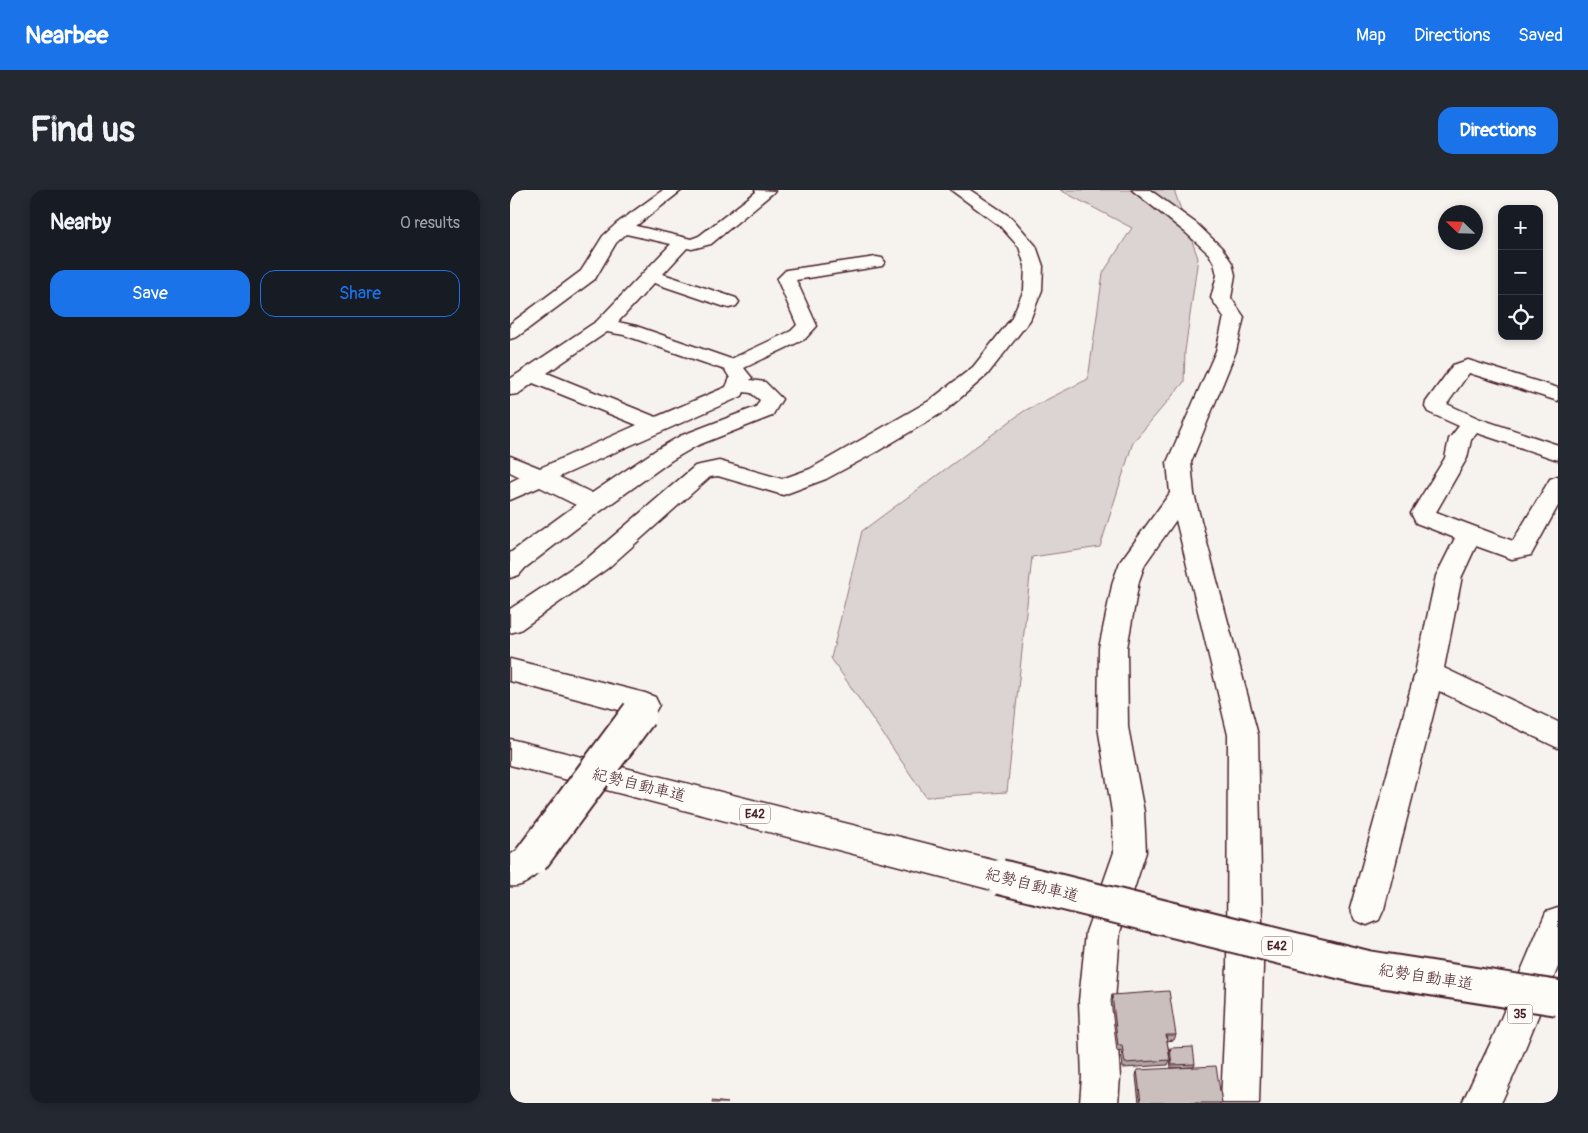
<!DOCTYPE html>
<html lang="en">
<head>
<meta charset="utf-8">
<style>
  body { margin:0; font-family:Pangolin,"Klee One",sans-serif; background:#242831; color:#f1f3f6 }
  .controls { position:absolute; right:15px; top:15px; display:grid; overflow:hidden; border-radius:10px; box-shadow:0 2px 8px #0003 }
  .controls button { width:45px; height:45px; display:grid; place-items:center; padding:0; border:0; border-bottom:1px solid #363941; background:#171b24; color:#f1f3f6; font:25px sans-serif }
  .compass { position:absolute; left:928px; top:15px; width:45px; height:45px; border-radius:50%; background:#171b24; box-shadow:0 2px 8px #0003; rotate:293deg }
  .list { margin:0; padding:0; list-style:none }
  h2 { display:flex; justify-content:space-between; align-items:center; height:65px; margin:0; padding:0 20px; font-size:21px }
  h2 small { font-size:16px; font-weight:400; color:#9ea1a6 }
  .actions { display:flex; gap:10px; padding:15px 20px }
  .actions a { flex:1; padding:11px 0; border:1px solid #1a73e8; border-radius:15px; text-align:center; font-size:18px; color:#1a73e8 }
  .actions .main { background:#1a73e8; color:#fff }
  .icon { flex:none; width:28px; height:28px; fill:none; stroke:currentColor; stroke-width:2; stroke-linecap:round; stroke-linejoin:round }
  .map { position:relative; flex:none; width:1048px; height:913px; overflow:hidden; border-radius:15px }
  header { display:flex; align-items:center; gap:30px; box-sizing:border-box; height:70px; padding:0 25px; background:#1a73e8; color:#fff }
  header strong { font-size:24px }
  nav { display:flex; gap:28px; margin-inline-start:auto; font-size:18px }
  .intro { display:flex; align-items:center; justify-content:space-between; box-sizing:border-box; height:120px; padding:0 30px }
  h1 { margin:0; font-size:35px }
  .button { padding:12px 22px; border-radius:15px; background:#1a73e8; color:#fff; font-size:18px; font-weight:700 }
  main { display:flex; gap:30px; padding:0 30px }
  aside { flex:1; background:#171b24; border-radius:15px; box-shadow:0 2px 8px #0003 }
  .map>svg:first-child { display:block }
  .green { fill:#dcd4d2; stroke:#937a7e }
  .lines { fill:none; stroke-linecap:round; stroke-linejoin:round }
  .minor-casing { stroke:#4a1f2b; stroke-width:3 }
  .primary-casing { stroke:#4a1f2b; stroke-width:3 }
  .motorway-casing { stroke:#4a1f2b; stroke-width:3 }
  .minor { fill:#fdfcf7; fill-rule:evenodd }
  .primary { fill:#fdfcf7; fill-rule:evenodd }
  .motorway { fill:#fdfcf7; fill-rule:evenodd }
  .minor-bridge-casing { stroke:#4a1f2b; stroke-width:38; stroke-linecap:butt }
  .motorway-bridge-casing { stroke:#4a1f2b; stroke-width:38; stroke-linecap:butt }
  .minor-bridge { stroke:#fdfcf7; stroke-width:34 }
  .motorway-bridge { stroke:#fdfcf7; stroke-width:34 }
  .wall { fill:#afa4a3; stroke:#4a1f2b }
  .building { fill:#cbbfbe; stroke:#4a1f2b }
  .labels { text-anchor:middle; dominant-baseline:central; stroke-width:5; stroke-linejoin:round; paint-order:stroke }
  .shield { fill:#fdfcf7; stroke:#806168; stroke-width:1 }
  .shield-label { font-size:12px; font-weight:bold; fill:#4a1f2b }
  .near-street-label { font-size:16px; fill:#4a1f2b; stroke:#fdfcf7 }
</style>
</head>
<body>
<header>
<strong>Nearbee</strong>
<nav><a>Map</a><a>Directions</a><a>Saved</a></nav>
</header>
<div class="intro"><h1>Find us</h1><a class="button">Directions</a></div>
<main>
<aside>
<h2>Nearby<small>0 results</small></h2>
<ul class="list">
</ul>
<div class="actions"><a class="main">Save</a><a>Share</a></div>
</aside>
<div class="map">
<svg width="1048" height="913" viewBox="0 0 1048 913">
  <rect width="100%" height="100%" fill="#f6f3ef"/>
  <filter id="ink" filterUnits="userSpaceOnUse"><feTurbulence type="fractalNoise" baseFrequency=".02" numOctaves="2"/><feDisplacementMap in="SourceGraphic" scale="10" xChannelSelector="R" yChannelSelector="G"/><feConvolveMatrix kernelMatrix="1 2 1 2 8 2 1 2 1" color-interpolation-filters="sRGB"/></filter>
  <g filter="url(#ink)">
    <polygon class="green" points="550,0 664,0 688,68 675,161 674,192 623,252 590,357 522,367 497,602 416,607 321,468 352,341 514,221 578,189 593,83 622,38"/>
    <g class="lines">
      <defs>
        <g id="minor">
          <path d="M 153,0 L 172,0 L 126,36 L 181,49 L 189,46 L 246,2 L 245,0 L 265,1 L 201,54 L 182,59 L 177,58 L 153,84 L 226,108 L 229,112 L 226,116 L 219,118 L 212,116 L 144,93 L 108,132 L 126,136 L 221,169 L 281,141 L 287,135 L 267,89 L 276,80 L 366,67 L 372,68 L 375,72 L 372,76 L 366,77 L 286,90 L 307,136 L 295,149 L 234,178 L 242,188 L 240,190 L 255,192 L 272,209 L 262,226 L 186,256 L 162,270 L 67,338 L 15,378 L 9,385 L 0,388 L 0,363 L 66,315 L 30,297 L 0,310 L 0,292 L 10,287 L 0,282 L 0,266 L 30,278 L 127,235 L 23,193 L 8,204 L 0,205 L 0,189 L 87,131 L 161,54 L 116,44 L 106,53 L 85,89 L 7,147 L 0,149 L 0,134 L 71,81 L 93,46 L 106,34 ZM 97,142 L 114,145 L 215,180 L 220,188 L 216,197 L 146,227 L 37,183 ZM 234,202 L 241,203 L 250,210 L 246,217 L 170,246 L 146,260 L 82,303 L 49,287 L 232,206 Z"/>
          <polygon points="441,0 460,0 502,28 526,56 533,76 532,100 520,130 477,185 435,221 368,261 316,289 273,305 208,286 200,287 98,378 10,440 0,443 0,419 80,366 185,276 209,271 272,289 300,279 419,211 463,177 501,129 514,100 515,76 509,57 490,36"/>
          <polygon points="622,0 640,0 687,34 712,58 722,73 725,85 721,108 734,127 726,161 681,272 684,304 748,545 753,776 749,913 711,913 717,776 718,545 666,330 635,374 629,391 617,458 618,537 634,622 636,662 610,742 605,811 610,887 608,913 570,913 572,887 569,811 576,742 604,662 602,622 588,537 589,458 603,391 610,372 660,303 657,272 706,161 714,127 701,108 707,85 704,73 699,64 675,42"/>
          <polygon points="958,170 1048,198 1048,211 959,183 937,214 970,229 1048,255 1048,270 967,243 961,250 957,268 926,322 1003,351 1040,289 1048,286 1048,316 1021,365 1002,369 966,356 952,386 934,478 1048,532 1048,558 929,501 874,719 869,730 857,735 845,730 840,719 905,483 926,386 945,348 906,333 901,323 935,268 939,249 949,236 918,222 915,217 916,212 943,175"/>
          <polygon points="0,469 135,503 145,507 149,515 139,532 129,536 119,532 114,524 116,522 0,491"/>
          <path d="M 21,654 L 33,659 L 37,669 C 32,681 15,699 0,696 L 0,665 L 9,659 Z"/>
        </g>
        <polygon id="primary" points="1048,718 1048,777 1007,878 991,913 952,913 981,852 1036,722"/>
        <polygon id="motorway" points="0,549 490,672 502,676 507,687 502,698 490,702 0,575"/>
      </defs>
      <use href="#minor" class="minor-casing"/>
      <use href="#primary" class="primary-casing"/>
      <use href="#motorway" class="motorway-casing"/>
      <use href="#minor" class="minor"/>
      <use href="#primary" class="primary"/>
      <use href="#motorway" class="motorway"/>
      <defs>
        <polyline id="minor-bridge" points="21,669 129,524"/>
        <polyline id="motorway-bridge" points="490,687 857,778 1048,808"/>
      </defs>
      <use href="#minor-bridge" class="minor-bridge-casing"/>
      <use href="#motorway-bridge" class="motorway-bridge-casing"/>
      <use href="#minor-bridge" class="minor-bridge"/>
      <use href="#motorway-bridge" class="motorway-bridge"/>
    </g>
    <g class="wall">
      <polygon points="602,805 666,845 664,850 657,851 660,870 658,875 613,878 611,860 607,861 601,811"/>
      <polygon points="660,858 685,874 684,877 661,878 659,861"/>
      <polygon points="627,880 712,913 629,913 626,886"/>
    </g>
    <g class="building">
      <polygon points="659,801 666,845 656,845 660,870 615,873 612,855 608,855 602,805"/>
      <polygon points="683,857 685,874 662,875 660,858"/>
      <polygon points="706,876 712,913 631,913 627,880"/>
      <polygon points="202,911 218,913 202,913"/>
    </g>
  </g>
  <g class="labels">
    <g class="shield">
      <rect x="230" y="614.5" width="30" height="19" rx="4"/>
      <rect x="752" y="746.5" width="30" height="19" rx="4"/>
      <rect x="997.5" y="814.5" width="25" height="19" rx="4"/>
    </g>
    <g class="shield-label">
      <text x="245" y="624">E42</text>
      <text x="767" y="756">E42</text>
      <text x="1010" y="824">35</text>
    </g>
    <g class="near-street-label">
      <text transform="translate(129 595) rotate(14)">紀勢自動車道</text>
      <text transform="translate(522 695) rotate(14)">紀勢自動車道</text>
      <text transform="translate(916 787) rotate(9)">紀勢自動車道</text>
    </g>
  </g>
</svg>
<div class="controls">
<button>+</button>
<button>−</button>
<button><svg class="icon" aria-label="locate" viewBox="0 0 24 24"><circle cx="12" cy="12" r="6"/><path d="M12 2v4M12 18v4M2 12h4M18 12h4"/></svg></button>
</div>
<svg class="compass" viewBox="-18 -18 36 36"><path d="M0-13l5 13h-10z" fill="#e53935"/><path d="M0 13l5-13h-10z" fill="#9ea1a6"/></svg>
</div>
</main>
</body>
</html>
